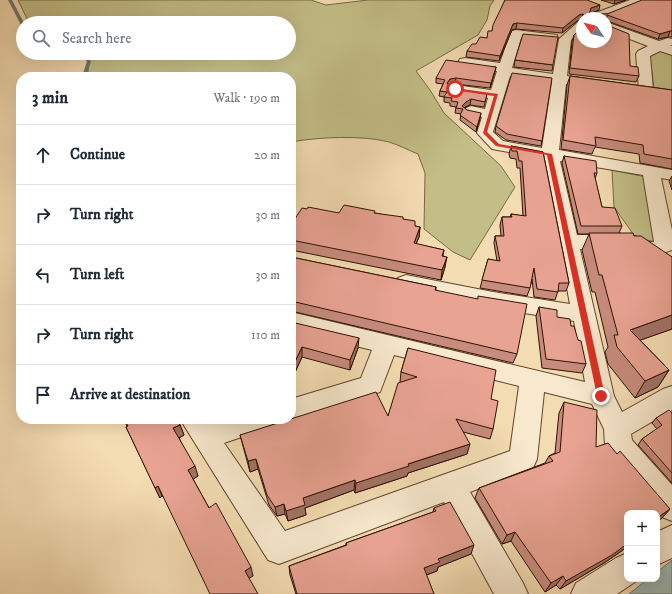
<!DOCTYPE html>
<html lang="en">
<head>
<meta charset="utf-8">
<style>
  body { margin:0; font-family:"IM FELL DW Pica",serif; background:#f6f6f7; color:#1f2937 }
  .controls { position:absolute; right:12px; bottom:12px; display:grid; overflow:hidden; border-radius:8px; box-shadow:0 4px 16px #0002 }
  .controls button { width:36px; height:36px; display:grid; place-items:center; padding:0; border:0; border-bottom:1px solid #e0e1e3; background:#fff; color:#1f2937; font:20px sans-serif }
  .compass { position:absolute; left:576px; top:12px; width:36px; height:36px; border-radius:50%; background:#fff; box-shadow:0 4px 16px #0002; rotate:305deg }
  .stop { position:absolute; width:12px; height:12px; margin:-9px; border:3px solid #d93025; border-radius:50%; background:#fff }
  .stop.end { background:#d93025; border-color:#fff; box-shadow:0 1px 4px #0008 }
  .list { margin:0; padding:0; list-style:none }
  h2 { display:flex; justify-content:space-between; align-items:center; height:52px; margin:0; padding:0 16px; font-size:17px }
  h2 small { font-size:13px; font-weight:400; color:#747a83 }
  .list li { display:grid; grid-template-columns:26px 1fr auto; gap:12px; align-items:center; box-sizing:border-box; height:60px; padding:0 16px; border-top:1px solid #e0e1e3 }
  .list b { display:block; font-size:15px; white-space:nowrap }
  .list em { font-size:13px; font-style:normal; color:#747a83 }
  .icon { flex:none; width:22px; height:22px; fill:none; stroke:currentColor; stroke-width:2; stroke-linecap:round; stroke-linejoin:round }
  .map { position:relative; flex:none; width:672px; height:594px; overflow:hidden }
  .search { position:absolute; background:#fff; box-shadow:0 4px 16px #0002; left:16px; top:16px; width:280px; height:44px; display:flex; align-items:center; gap:10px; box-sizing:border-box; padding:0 14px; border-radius:22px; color:#747a83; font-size:15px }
  .panel { position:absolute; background:#fff; box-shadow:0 4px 16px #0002; left:16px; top:72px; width:280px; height:352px; border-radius:16px }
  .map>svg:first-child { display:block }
  .green { fill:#c3be87; stroke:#796844 }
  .water { fill:#a0b9b7; stroke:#73766e }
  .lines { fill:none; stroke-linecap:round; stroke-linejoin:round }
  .stream { fill:#73766e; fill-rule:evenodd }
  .street-casing { stroke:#60442c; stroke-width:2 }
  .street { fill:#f8e8cd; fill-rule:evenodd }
  .wall { fill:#c88c7e; stroke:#2f1100 }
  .shaded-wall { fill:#a37267; stroke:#2f1100 }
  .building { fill:#e9a393; stroke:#2f1100 }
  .route { fill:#d93025 }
</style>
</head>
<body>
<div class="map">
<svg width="672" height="594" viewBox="0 0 672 594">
  <rect width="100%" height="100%" fill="#f4dcb2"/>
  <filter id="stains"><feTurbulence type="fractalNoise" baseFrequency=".005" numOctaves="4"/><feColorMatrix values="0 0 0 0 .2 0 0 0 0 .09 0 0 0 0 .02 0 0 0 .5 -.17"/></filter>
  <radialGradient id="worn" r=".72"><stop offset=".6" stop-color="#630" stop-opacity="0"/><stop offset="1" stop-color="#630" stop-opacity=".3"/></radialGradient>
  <g class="green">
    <path d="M 18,0 L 311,0 L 326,5 L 368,0 L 494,0 L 490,6 L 487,20 L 478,35 L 416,71 L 430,90 L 444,113 L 501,166 L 515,187 L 470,260 L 453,252 L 424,229 L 425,173 L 418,154 C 408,150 399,145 389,142 C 363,135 318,137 291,142 L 291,77 L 88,77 L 88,55 L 91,53 L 289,53 L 289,23 L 29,23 Z"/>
    <polygon points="661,50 672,54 672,91 654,89 650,56"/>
    <polygon points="612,170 646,177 657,242 636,238 614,207"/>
  </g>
  <polygon class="water" points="672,560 672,594 629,594 648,579 657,579 657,572"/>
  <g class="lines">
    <g class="stream">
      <polygon points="8,0 12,0 24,23 23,23 23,26 21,25"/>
      <polygon points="72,53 77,53 91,61 86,77 82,77 87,61"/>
    </g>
    <defs>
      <g id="street">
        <polygon points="630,0 646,0 644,2 605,18 588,18 590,15"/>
        <path d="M 582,21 L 582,31 L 571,40 L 567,76 L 579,78 L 581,81 L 579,84 L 566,84 L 559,150 L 672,170 L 672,180 L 661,178 L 672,230 L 672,250 L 655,256 L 644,256 L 628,249 L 580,249 L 614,396 L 622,412 L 663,389 L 672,386 L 672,410 L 631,434 L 632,440 L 672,485 L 672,521 L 662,517 L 609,454 L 605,445 L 604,429 L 592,404 L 544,392 L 537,459 L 533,468 L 470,492 L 523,583 L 528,594 L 494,594 L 444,502 L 279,564 L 268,560 L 180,419 L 208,419 L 211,423 L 225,419 L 275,419 L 271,427 L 224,443 L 285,531 L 510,451 L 519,386 L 394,355 L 380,392 L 291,421 L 285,419 L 291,419 L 291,399 L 361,378 L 372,350 L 291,330 L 291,312 L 585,382 L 574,321 L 493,308 L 406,291 L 398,288 L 395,283 L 398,278 L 406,275 L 493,292 L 570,304 L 542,158 L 492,149 L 477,133 L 482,117 L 466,114 L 463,111 L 466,108 L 471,106 L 485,109 L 488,98 L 455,93 L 450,92 L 448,89 L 450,86 L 455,85 L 491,90 L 497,71 L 465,66 L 460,65 L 458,62 L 460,59 L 465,58 L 500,63 L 510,34 L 512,31 L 516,30 L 557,35 L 558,38 L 557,41 L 552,42 L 521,38 L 512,68 L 553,74 L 559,39 L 578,22 ZM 510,76 L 552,82 L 542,148 L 503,141 L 493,132 ZM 560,161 L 643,175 L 654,242 L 648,242 L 632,235 L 577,235 Z"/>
        <polygon points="606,22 659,41 668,38 672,39 672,45 670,46 672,46 672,55 660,51 650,56 653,90 651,93 646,94 641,93 639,90 636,54 638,51 648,46 606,30"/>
        <polygon points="672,525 672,558 657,565 657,532"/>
        <polygon points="627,553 627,579 639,579 638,580 617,594 571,594 576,583 616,558"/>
      </g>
    </defs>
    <use href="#street" class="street-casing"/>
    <use href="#street" class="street"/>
  </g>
  <g class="wall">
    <polygon points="505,0 599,10 589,14 607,14 672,0 672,37 668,37 658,39 607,21 607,25 630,66 639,76 636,82 569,74 572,41 574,35 606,18 582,18 582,20 577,21 562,33 516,29 512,30 499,61 466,57 467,51 487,38 492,31"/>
    <polygon points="601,0 626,0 614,4"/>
    <polygon points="515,60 553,65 552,71 514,67"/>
    <polygon points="496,67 490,88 455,84 450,85 449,86 450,88 487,94 484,107 470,105 464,108 467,110 480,118 476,132 460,120 461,114 455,113 456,107 450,106 450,103 444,102 444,97 439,96 440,91 443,84 436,83 436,78"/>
    <polygon points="570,76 672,90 672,169 640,163 639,154 595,147 592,154 561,149 567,85"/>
    <polygon points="496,126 542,141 541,146 506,140 495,132"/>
    <polygon points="511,146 543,152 569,283 566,291 558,291 555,300 534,297 532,279 530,288 527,296 480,288 488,259 497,261 494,243 495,236 501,236 500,225 502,217 510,217 511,214 523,216 520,168 517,168 516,159 510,158 509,154"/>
    <polygon points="564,156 597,173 595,179 602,207 622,226 619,233 634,236 672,257 672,329 640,340 669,370 658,387 635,398 608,364 605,352 608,347 595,292 592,292 582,250 589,234 578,234 562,163"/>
    <polygon points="672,176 672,190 669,181"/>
    <polygon points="339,213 375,213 403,219 415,226 420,227 419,237 416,244 444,250 443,256 445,267 441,280 291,250 291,240"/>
    <polygon points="291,257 436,287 436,290 517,354 513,363 291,311"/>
    <polygon points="539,307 571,326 578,340 586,364 582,373 542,368 536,316"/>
    <polygon points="291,322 358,348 350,370 302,357 291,381"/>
    <polygon points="408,348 491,399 493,429 490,439 463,432 467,454 408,473 407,476 355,493 354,490 305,508 306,515 288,521 285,514 277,516 269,505 258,469 250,472 240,435 388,416 400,382 401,372"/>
    <polygon points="564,402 596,447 617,454 670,509 662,518 627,513 627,546 623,550 604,563 560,589 556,585 545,592 511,541 502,544 475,498 479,488 545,463 549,456 555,453 559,413"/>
    <polygon points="672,413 672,483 638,445 642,439 657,429 652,423 656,418"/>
    <polygon points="123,419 177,419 180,425 184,435 179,438 198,476 193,479 209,508 253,576 162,496 160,498 126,427 127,426"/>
    <polygon points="434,508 471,554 438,567 437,571 426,575 434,594 296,594 290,575 289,566 346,545 346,543 433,512"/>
  </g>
  <g class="shaded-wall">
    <polygon points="615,0 626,0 614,4"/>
    <polygon points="600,5 599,10 589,14 591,8"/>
    <polygon points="583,14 582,20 577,21 562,33 563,28 579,15"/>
    <polygon points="517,23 516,29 512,30 499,61 500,56 513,24"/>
    <polygon points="670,31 668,37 658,39 660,34"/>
    <polygon points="496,67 495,72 490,88 491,83"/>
    <polygon points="456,78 455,84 450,85 447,88 447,83 450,79"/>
    <polygon points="471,99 470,105 465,107 463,110 462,106 466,102"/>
    <polygon points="481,113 480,118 476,132 477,127"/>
    <polygon points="420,227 419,237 412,253 414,243"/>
    <polygon points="447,257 445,267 441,280 442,270"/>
    <polygon points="672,315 672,329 621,347 630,330"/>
    <polygon points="359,338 358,348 350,370 350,360"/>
    <polygon points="302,347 302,357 291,381 291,370"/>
    <polygon points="669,370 658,387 635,398 645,381"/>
    <polygon points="180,425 184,435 177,439 173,428"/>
    <polygon points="470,444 467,454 408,473 407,476 355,493 356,483 408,464"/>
    <polygon points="256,459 258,469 250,472 248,461"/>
    <polygon points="195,466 198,476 192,480 188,470"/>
    <polygon points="355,480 354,490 305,508 306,515 288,521 286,511 303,498"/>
    <polygon points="158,486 162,496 160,498 155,488"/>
    <polygon points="284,504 285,514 277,516 275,507"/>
    <polygon points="670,509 662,518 657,522 657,518"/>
    <polygon points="515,532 511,541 502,544 507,535"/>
    <polygon points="627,544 627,546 623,550 604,563 560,589 566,581"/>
    <polygon points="474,545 471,554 438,567 437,571 421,577 424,568 438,559"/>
    <polygon points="251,567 253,576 248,579 245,571"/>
    <polygon points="563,576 556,585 545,592 551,583"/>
  </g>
  <g class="building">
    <polygon points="505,0 587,0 600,5 591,8 589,14 607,14 642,0 672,0 672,31 670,31 660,34 607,15 607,25 629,34 630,66 638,67 639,76 570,68 574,35 582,28 582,42 606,42 606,18 585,18 585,16 583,14 579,15 563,28 517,23 513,24 500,56 467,51 472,44 476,44 480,37 487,38 488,31 492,31 493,25"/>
    <polygon points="523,34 558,37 553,65 515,60"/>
    <polygon points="446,60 496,67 491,83 456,78 450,79 447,83 450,88 487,94 485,102 471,99 466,102 462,106 467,110 481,113 477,127 460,115 463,109 456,108 458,102 451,101 452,98 444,97 447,92 440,91 445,80 436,78"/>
    <polygon points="512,73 552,78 542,141 507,134 496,126"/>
    <polygon points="570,76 672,90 672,159 644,154 643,145 595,137 596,146 563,140"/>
    <polygon points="511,146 543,152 569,283 559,283 558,292 537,289 534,268 530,288 482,280 488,259 500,261 495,236 504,236 502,217 512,217 511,214 526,216 522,161 519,161 517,151 512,151"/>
    <polygon points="564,156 596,161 597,173 594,173 602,207 615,208 622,226 581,226"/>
    <polygon points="344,205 375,211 374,213 403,217 403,219 415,221 415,226 420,227 414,243 444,250 442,256 447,257 442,270 291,240 291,225 302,208 307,209 308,207 339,213"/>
    <polygon points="589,233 633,233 634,236 641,236 672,257 672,315 630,330 669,370 645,381 617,347 614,335 618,335 602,275 599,275"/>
    <polygon points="291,257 436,287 435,290 478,299 478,296 527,304 517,354 291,301"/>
    <polygon points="539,307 557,310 557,317 570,319 571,326 574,326 578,340 581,341 586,364 546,359"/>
    <polygon points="291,322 359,338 350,360 302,347 291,370"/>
    <polygon points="408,348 496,370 491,399 498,401 493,429 456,419 470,444 408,464 409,466 356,483 355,480 303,498 305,505 286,511 284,504 275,507 267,495 256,459 248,461 240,435 376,392 388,416 398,383 417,377 401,372"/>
    <polygon points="564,402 597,410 596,447 608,443 617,454 620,451 670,509 657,518 657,513 627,513 627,544 612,555 566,581 563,576 551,583 515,532 507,535 479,488 553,461 549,456 560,452"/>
    <polygon points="669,410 672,413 672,473 642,439 662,425 656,418"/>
    <polygon points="124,419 177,419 180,425 173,428 195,466 188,470 209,508 216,503 251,567 245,571 258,594 210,594 158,486 155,488 126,427 128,426"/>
    <polygon points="450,502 474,545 438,559 440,562 424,568 434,594 297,594 289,566 347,545 346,543 436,511 434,508"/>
  </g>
  <polygon class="route" points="455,88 498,94 487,132 499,144 552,154 605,396 604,398 598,398 597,396 547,155 496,146 483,133 494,96 454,90"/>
  <rect width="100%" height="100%" filter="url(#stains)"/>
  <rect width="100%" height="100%" fill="url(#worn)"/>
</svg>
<div class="controls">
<button>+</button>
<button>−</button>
</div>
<svg class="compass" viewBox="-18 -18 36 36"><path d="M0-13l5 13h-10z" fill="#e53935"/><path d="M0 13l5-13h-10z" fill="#747a83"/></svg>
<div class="stop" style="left:455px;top:89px"></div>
<div class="stop end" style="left:601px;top:396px"></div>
<div class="search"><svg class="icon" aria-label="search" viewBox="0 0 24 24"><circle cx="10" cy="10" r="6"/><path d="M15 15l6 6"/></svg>Search here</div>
<section class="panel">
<h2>3 min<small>Walk · 190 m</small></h2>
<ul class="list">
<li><svg class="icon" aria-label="ahead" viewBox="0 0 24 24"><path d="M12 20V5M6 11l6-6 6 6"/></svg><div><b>Continue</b></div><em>20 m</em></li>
<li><svg class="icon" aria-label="right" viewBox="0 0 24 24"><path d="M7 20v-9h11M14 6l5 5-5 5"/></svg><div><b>Turn right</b></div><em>30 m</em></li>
<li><svg class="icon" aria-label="left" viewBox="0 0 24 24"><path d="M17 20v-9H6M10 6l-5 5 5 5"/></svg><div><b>Turn left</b></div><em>30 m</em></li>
<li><svg class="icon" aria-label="right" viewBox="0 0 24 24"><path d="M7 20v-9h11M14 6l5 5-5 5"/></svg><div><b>Turn right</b></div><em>110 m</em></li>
<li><svg class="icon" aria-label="arrive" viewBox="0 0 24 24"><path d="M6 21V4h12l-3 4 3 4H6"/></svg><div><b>Arrive at destination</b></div></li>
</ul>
</section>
</div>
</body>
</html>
